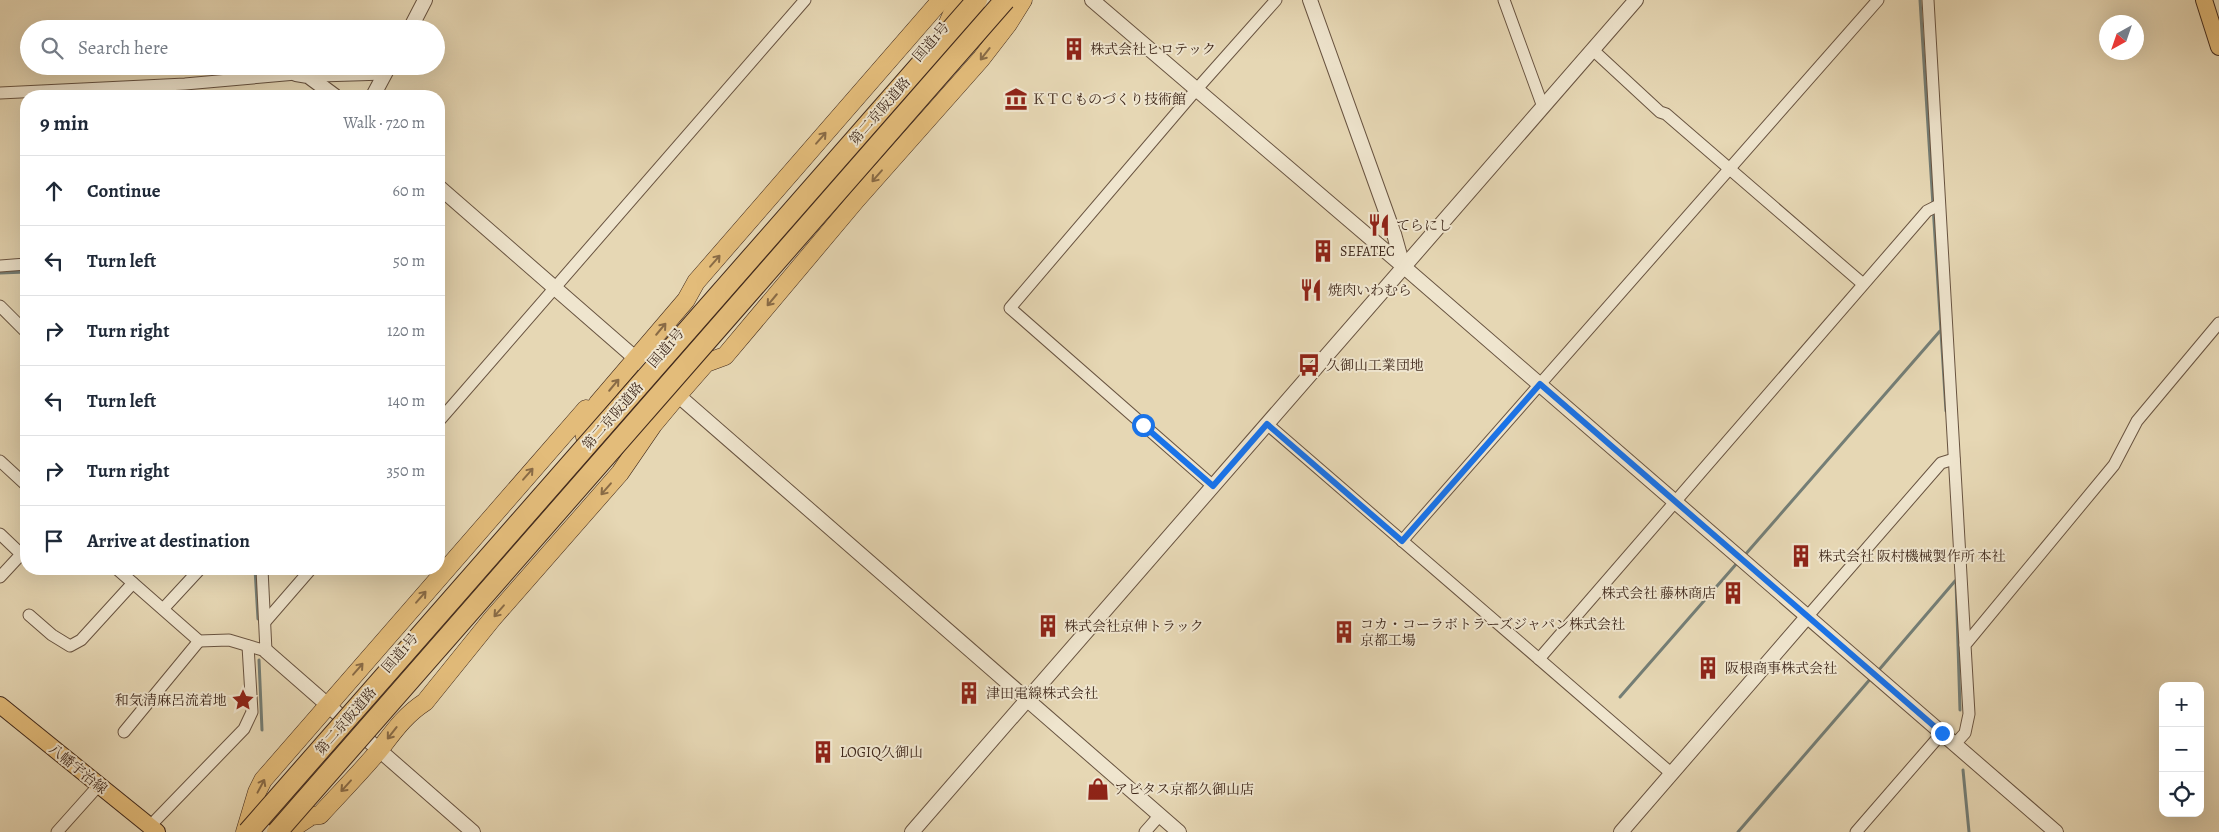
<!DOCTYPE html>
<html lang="en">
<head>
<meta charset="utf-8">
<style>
  body { margin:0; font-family:Alegreya,"Noto Serif JP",serif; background:#f2f2f3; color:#1f2937 }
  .controls { position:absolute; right:15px; bottom:15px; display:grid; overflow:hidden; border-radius:10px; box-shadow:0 5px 20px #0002 }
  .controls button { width:45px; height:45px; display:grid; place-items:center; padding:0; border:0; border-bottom:1px solid #e0e1e3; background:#fff; color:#1f2937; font:25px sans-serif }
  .compass { position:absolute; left:2099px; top:15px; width:45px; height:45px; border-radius:50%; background:#fff; box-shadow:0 5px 20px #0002; rotate:220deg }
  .stop { position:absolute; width:15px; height:15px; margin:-11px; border:4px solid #1a73e8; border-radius:50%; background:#fff }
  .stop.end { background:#1a73e8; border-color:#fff; box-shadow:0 1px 5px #0008 }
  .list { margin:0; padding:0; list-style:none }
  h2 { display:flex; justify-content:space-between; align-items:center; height:65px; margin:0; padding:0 20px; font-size:21px }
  h2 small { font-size:16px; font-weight:400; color:#747a83 }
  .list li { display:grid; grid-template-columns:32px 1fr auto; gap:15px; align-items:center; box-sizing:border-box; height:70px; padding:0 20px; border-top:1px solid #e0e1e3 }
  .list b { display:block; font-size:19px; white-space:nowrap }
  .list em { font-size:16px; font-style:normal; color:#747a83 }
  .icon { flex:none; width:28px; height:28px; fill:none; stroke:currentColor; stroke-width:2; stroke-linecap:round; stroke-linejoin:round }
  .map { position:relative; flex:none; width:2219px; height:832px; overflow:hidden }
  .search { position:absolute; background:#fff; box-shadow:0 5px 20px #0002; left:20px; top:20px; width:425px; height:55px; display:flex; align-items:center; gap:12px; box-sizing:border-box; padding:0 18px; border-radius:28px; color:#747a83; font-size:19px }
  .panel { position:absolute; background:#fff; box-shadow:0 5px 20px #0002; left:20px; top:90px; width:425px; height:485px; border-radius:20px }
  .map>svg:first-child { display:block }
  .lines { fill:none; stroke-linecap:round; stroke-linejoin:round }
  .stream { stroke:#747e76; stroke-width:3 }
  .minor-casing { stroke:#695441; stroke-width:13 }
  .tertiary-casing { stroke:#695441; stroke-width:16 }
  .primary-casing { stroke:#3f281b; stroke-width:18 }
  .trunk-casing { stroke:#3f281b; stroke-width:19 }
  .minor { stroke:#efe5ce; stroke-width:11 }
  .tertiary { stroke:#efe5ce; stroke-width:14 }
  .primary { stroke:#e3bc7a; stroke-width:16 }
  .trunk { stroke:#e3bc7a; stroke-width:18 }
  .motorway-bridge-casing { stroke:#3f281b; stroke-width:22; stroke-linecap:butt }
  .motorway-bridge { stroke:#e3bc7a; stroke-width:20 }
  .oneway { stroke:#896b46 }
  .route { stroke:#1a73e8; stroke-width:6 }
  .labels { text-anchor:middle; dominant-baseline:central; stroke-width:4; stroke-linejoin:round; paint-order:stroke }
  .street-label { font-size:14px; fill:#3f281b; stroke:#efe5ce }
  .poi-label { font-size:14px; fill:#3f281b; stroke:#efe5ce; text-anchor:start }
</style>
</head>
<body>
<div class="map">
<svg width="2219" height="832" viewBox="0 0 2219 832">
  <rect width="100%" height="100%" fill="#e6d7b4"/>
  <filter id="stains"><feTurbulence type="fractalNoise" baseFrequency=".004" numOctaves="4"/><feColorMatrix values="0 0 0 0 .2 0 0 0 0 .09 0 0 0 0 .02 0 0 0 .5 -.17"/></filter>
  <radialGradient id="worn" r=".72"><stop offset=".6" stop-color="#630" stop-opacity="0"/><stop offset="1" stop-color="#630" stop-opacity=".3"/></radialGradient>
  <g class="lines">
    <g class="stream">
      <polyline points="1920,0 1946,411"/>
      <polyline points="0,273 26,272"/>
      <polyline points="1744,556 1940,331"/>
      <polyline points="255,569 258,619"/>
      <polyline points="1956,580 1960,710"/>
      <polyline points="259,660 262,730"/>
      <polyline points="1878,671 1955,581"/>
      <polyline points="1620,697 1738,562"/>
      <polyline points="1963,770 1969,832"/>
      <polyline points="1738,832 1872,677"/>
    </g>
    <defs>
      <g id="minor">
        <polyline points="1504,0 1543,107"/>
        <polyline points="1928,0 1965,645"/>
        <polyline points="1593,50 1660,112 1666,114 1863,284"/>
        <polyline points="320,76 385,74"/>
        <polyline points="0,93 185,84 296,74"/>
        <polyline points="0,266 26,264"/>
        <polyline points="0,306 26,332"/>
        <polyline points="439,421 805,0"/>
        <polyline points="1267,424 1672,774"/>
        <polyline points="0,461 26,485"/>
        <polyline points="1213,486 1010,308 1196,90 1276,0"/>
        <polyline points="0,534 21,554"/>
        <polyline points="1402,541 1878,0"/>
        <polyline points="117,569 199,641 229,640 266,651 262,569"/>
        <polyline points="0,577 26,549"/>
        <polyline points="163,609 200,569"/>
        <polyline points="29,615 52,635 70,646 81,640 133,583"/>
        <polyline points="1807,617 1941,463 1954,459"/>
        <polyline points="265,622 311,569"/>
        <polyline points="1539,659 1927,211 1939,205"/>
        <polyline points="124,732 199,641"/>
        <polyline points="1955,744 1965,733 1969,714 1965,645 2114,465 2137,421 2219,323"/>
        <polyline points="149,827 244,729 252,712 248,646"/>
        <polyline points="57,832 99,785"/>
        <polyline points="1145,832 1160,815"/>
        <polyline points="1856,832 1942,733"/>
      </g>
      <g id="tertiary">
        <polyline points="1092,0 1403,266 2056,832"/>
        <polyline points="1310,0 1394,234 1403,266"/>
        <polyline points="410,29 425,0"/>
        <polyline points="296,74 308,76 335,96"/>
        <polyline points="373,96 389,66"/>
        <polyline points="439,187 1179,832"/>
        <polyline points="266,651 473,832"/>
        <polyline points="912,832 1636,0"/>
        <polyline points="1621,832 1807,617"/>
      </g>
      <g id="primary">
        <polyline points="2204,0 2219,47"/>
        <polyline points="0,705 157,832"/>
      </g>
      <g id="trunk">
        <polyline points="948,23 958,0"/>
        <polyline points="586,441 583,428 598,403 686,300 696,282 941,0"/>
        <path d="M 290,830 L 311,816 L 320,815 C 340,793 361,772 380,749 C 394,731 405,715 425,702 L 492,619 L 620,473 L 653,425 L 678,395 L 706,363 L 725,356 L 857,199 L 981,59 L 1008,24 L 1023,0"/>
        <polyline points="245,832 257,792 263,780 586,409"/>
      </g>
    </defs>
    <use href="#minor" class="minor-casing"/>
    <use href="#tertiary" class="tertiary-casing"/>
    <use href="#primary" class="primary-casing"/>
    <use href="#trunk" class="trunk-casing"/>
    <use href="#minor" class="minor"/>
    <use href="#tertiary" class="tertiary"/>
    <use href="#primary" class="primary"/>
    <use href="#trunk" class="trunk"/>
    <defs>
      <g id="motorway-bridge">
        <polyline points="248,832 977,0"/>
        <polyline points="277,832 1005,0"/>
      </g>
    </defs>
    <use href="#motorway-bridge" class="motorway-bridge-casing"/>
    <use href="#motorway-bridge" class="motorway-bridge"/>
  </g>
  <defs><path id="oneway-shaft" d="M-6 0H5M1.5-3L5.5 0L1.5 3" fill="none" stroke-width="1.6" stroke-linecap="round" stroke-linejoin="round" transform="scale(1.25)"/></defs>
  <g class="oneway">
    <use href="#oneway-shaft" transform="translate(985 54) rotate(128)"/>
    <use href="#oneway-shaft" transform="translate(821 138) rotate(-49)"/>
    <use href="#oneway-shaft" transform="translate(877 176) rotate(131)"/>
    <use href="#oneway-shaft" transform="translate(715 261) rotate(-49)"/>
    <use href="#oneway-shaft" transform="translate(772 300) rotate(130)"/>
    <use href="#oneway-shaft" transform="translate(661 329) rotate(-50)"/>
    <use href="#oneway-shaft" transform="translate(614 385) rotate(-50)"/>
    <use href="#oneway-shaft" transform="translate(528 474) rotate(-49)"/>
    <use href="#oneway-shaft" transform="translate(606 489) rotate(131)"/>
    <use href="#oneway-shaft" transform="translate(421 597) rotate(-49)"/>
    <use href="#oneway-shaft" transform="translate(499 611) rotate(131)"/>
    <use href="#oneway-shaft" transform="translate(358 669) rotate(-49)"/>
    <use href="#oneway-shaft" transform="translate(392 733) rotate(128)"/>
    <use href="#oneway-shaft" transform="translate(261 786) rotate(-62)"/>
    <use href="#oneway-shaft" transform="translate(346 786) rotate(132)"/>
  </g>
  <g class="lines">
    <polyline class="route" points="1143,425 1213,486 1267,424 1402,541 1540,384 1942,733"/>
  </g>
  <defs>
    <symbol id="building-bare" viewBox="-9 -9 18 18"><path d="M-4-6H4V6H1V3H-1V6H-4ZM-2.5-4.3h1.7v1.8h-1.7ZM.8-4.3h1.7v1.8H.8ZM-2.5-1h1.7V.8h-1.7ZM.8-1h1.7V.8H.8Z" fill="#8f2418" stroke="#efe5ce" stroke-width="2.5" paint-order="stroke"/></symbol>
    <symbol id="museum-bare" viewBox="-9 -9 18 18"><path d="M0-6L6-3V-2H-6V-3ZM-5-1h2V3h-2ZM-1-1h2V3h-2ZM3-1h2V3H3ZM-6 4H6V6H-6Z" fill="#8f2418" stroke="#efe5ce" stroke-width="2.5" paint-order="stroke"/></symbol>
    <symbol id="restaurant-bare" viewBox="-9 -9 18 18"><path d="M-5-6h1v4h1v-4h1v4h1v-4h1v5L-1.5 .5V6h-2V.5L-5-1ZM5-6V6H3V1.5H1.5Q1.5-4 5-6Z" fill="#8f2418" stroke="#efe5ce" stroke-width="2.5" paint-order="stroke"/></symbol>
    <symbol id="bus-bare" viewBox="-9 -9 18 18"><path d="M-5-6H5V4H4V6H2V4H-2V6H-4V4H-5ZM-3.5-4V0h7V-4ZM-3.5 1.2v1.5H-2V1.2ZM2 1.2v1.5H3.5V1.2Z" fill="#8f2418" stroke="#efe5ce" stroke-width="2.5" paint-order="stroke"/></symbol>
    <symbol id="sight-bare" viewBox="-9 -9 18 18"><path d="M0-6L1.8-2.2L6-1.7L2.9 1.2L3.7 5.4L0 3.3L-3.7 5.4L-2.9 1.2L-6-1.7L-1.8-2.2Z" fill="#8f2418" stroke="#efe5ce" stroke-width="2.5" paint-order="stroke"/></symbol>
    <symbol id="shop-bare" viewBox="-9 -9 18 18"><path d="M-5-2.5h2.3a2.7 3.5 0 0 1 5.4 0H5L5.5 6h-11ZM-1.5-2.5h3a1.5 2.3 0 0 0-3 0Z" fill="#8f2418" stroke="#efe5ce" stroke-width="2.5" paint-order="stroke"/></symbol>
  </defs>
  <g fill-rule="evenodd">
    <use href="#building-bare" x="1058" y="33" width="32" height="32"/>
    <use href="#museum-bare" x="1000" y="83" width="32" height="32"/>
    <use href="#restaurant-bare" x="1363" y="209" width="32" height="32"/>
    <use href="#building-bare" x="1307" y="235" width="32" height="32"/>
    <use href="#restaurant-bare" x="1295" y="274" width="32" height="32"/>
    <use href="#bus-bare" x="1293" y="349" width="32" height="32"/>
    <use href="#building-bare" x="1785" y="540" width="32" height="32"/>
    <use href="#building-bare" x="1717" y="577" width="32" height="32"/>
    <use href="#building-bare" x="1032" y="610" width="32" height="32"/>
    <use href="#building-bare" x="1328" y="616" width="32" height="32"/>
    <use href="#building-bare" x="1692" y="652" width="32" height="32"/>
    <use href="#building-bare" x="953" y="677" width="32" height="32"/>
    <use href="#sight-bare" x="227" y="684" width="32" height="32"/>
    <use href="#building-bare" x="807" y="736" width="32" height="32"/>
    <use href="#shop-bare" x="1082" y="773" width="32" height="32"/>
  </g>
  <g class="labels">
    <g class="street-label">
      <text transform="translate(931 42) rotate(-49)">国道1号</text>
      <text transform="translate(880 111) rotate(-49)">第二京阪道路</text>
      <text transform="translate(666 348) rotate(-49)">国道1号</text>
      <text transform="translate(613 416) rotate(-49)">第二京阪道路</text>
      <text transform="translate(400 653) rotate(-49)">国道1号</text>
      <text transform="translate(346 721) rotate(-49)">第二京阪道路</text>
      <text transform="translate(78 769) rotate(39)">八幡宇治線</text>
    </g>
    <g class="poi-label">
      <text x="1090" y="49">株式会社ヒロテック</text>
      <text x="1032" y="99">ＫＴＣものづくり技術館</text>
      <text x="1396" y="225">てらにし</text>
      <text x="1340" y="251">SEFATEC</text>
      <text x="1328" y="290">焼肉いわむら</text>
      <text x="1326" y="365">久御山工業団地</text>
      <text x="1818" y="556">株式会社 阪村機械製作所 本社</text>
      <text x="1716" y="593" text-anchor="end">株式会社 藤林商店</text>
      <text x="1360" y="624">コカ・コーラボトラーズジャパン株式会社<tspan x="1360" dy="16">京都工場</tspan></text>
      <text x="1064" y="626">株式会社京伸トラック</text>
      <text x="1725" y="668">阪根商事株式会社</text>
      <text x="986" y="693">津田電線株式会社</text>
      <text x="227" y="700" text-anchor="end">和気清麻呂流着地</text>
      <text x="840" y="752">LOGIQ久御山</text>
      <text x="1114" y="789">アビタス京都久御山店</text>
    </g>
  </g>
  <rect width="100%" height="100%" filter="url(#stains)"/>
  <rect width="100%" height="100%" fill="url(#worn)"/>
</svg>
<div class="controls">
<button>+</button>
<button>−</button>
<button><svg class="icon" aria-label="locate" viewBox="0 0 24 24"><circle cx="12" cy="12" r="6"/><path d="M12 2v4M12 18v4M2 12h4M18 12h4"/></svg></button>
</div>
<svg class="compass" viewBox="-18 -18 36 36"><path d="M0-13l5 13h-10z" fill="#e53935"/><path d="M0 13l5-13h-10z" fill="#747a83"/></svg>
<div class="stop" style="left:1143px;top:425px"></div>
<div class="stop end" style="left:1942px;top:733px"></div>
<div class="search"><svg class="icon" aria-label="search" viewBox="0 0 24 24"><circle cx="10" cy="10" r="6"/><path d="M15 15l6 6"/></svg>Search here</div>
<section class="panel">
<h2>9 min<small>Walk · 720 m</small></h2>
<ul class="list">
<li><svg class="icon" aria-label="ahead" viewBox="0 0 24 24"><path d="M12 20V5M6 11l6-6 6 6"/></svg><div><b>Continue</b></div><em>60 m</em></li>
<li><svg class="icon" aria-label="left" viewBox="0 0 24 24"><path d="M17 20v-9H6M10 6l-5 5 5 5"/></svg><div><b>Turn left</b></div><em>50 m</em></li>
<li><svg class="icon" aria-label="right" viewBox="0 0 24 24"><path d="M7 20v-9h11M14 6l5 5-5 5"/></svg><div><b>Turn right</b></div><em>120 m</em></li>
<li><svg class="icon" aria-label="left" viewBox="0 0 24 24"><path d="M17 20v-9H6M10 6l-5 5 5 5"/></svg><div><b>Turn left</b></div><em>140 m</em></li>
<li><svg class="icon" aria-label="right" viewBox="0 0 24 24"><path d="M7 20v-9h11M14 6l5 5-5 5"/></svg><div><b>Turn right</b></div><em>350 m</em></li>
<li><svg class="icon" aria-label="arrive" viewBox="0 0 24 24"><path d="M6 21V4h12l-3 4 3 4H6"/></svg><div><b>Arrive at destination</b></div></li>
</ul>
</section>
</div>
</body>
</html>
